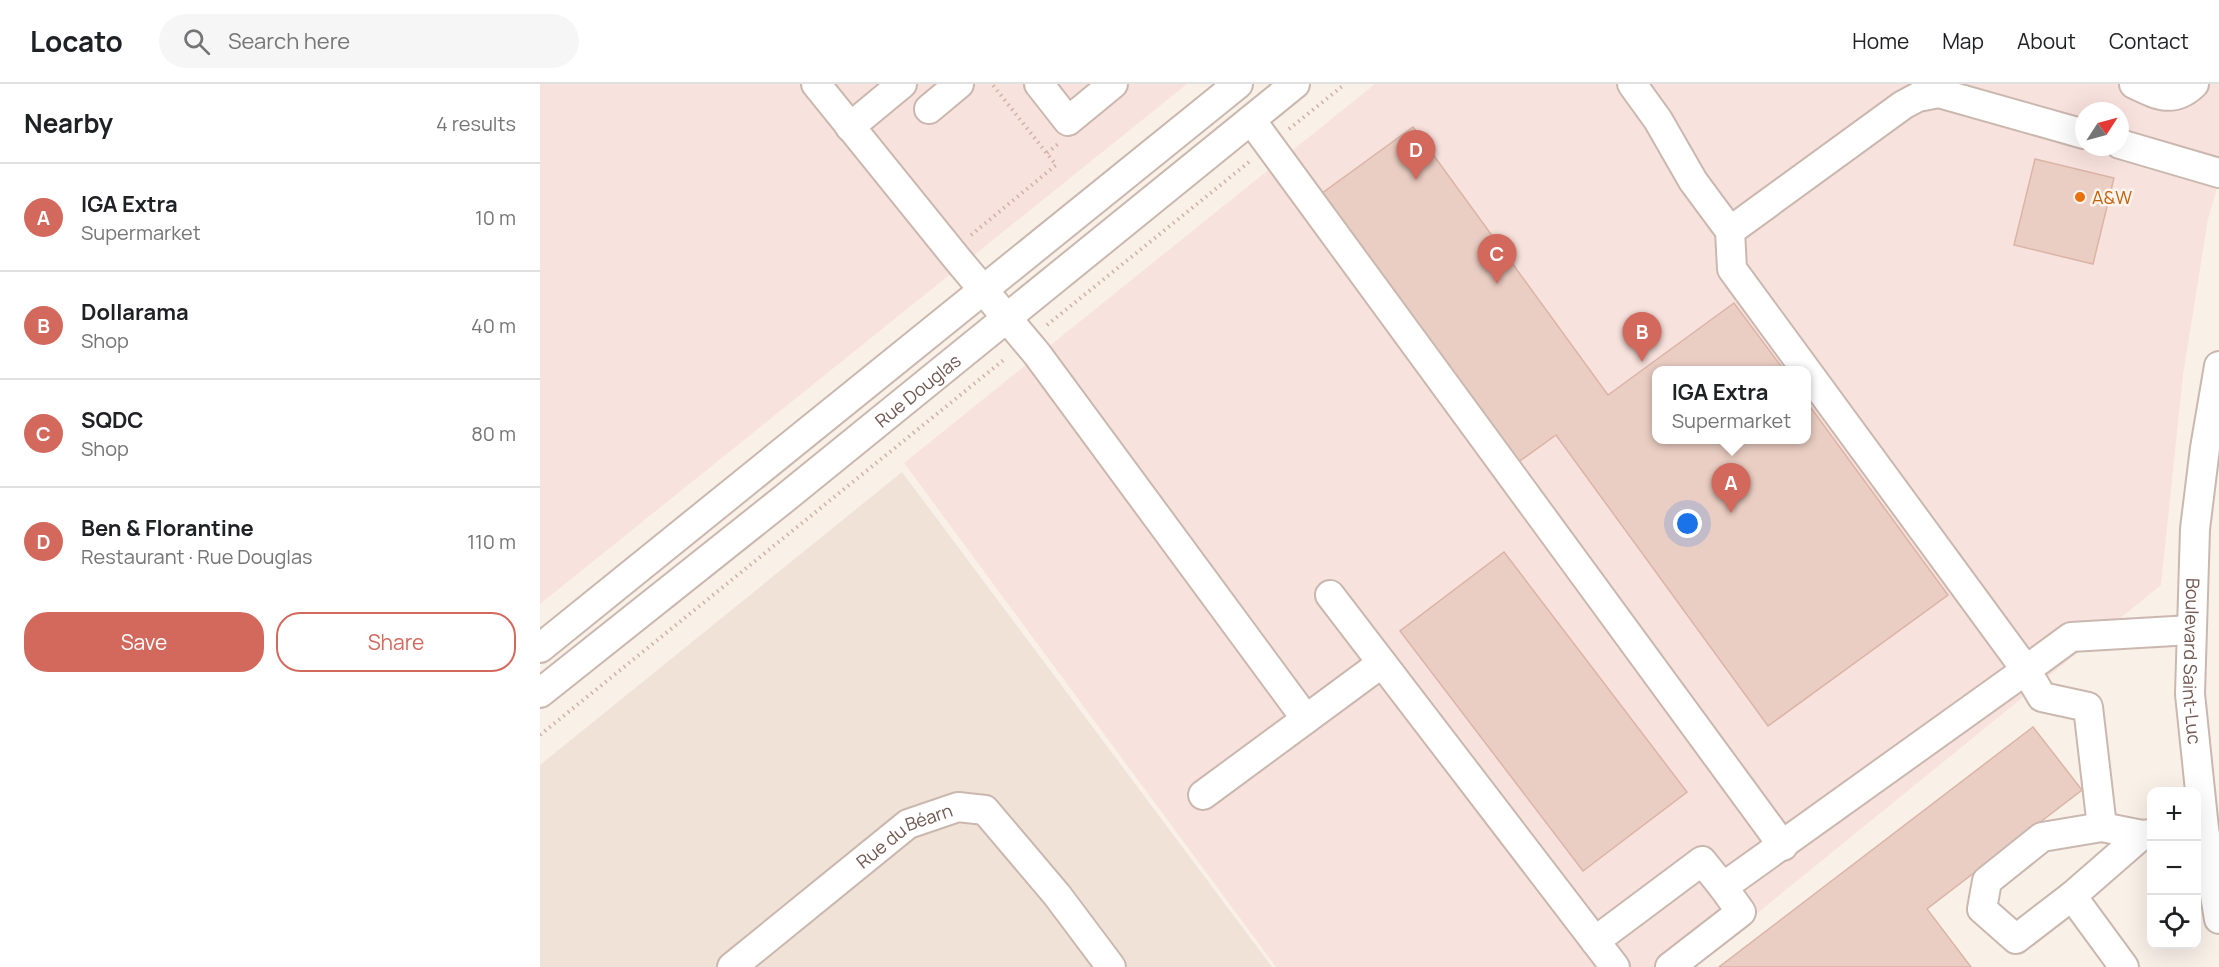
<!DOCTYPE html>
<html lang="en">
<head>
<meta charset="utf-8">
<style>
  body { margin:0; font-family:Manrope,sans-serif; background:#f6f6f6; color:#202124 }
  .controls { position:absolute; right:18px; bottom:18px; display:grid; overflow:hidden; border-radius:12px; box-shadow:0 6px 24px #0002 }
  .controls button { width:54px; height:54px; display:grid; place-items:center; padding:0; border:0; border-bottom:2px solid #e0e0e0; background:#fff; color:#202124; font:30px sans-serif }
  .compass { position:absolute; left:1535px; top:18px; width:54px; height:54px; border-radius:50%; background:#fff; box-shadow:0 6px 24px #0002; rotate:54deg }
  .you { position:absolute; left:1148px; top:440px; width:21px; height:21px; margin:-15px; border:4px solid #fff; border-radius:50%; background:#1a73e8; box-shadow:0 0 0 9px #1a73e833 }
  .badge { display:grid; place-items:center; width:39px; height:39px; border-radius:50%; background:#d3695d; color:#fff; font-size:20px; font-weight:700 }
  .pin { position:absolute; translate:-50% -50px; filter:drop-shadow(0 2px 3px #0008) }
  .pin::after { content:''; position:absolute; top:32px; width:21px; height:18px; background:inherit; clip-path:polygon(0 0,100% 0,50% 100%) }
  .popup { position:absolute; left:1112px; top:282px; width:159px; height:78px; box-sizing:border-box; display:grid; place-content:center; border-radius:12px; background:#fff; filter:drop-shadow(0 2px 4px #0005); font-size:20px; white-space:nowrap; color:#757577 }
  .popup b { font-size:22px; color:#202124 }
  .popup::after { content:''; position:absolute; left:50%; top:100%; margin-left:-12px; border:12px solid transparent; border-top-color:#fff }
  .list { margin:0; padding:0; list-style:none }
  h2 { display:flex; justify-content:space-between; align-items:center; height:78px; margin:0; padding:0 24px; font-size:26px }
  h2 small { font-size:20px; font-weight:400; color:#757577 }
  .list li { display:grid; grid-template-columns:39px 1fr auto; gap:18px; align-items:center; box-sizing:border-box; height:108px; padding:0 24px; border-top:2px solid #e0e0e0 }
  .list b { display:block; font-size:22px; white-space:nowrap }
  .list p { margin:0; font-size:20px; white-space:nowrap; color:#757577 }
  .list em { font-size:20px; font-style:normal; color:#757577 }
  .actions { display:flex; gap:12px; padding:18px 24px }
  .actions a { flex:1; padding:14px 0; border:2px solid #d3695d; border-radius:24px; text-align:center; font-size:21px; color:#d3695d }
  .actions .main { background:#d3695d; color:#fff }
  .icon { flex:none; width:33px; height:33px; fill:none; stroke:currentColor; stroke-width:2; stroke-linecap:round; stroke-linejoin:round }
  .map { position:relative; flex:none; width:1679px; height:883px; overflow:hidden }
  header { display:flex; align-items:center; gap:36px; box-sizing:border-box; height:84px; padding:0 30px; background:#fff; border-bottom:2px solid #e0e0e0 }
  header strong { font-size:28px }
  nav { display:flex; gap:33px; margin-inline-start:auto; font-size:21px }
  .search { width:420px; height:54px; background:#f6f6f6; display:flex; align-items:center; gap:15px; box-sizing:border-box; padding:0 21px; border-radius:33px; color:#757577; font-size:22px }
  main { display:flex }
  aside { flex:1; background:#fff }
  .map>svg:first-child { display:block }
  .residential { fill:#f0e2d7 }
  .commercial { fill:#f8e2dd; fill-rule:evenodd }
  .building { fill:#ebcec3; stroke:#dbb4a6; stroke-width:1.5 }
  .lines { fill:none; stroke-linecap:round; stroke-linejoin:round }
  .minor-casing { stroke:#cab8af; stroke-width:32 }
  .path { stroke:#d0b1a6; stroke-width:4; stroke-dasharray:1.5 4.5; stroke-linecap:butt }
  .minor { stroke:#fff; stroke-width:28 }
  .food-dot { fill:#e8710a; stroke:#fdf5ee; stroke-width:2 }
  .labels { text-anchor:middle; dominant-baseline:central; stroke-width:5; stroke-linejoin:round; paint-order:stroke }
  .food-label { font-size:18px; fill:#c56008; stroke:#fdf5ee; text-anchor:start }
  .street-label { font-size:18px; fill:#70574f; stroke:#fdf5ee }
</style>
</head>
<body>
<header>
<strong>Locato</strong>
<div class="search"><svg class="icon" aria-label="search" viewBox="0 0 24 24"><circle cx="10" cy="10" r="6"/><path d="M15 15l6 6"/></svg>Search here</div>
<nav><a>Home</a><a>Map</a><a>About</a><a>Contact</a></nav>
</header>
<main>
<aside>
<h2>Nearby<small>4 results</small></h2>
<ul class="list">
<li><span class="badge">A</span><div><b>IGA Extra</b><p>Supermarket</p></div><em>10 m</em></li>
<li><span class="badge">B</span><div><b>Dollarama</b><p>Shop</p></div><em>40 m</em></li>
<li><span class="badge">C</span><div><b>SQDC</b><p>Shop</p></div><em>80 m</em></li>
<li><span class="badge">D</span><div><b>Ben &amp; Florantine</b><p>Restaurant · Rue Douglas</p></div><em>110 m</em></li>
</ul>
<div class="actions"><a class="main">Save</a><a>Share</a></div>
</aside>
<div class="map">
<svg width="1679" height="883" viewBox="0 0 1679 883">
  <rect width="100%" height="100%" fill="#f9f0e8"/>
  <polygon class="residential" points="362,388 732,883 0,883 0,681"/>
  <g class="commercial">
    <polygon points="0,0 647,0 0,520"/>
    <path d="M 835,0 L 1679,0 L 1679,98 L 1668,135 L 1643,291 L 1621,501 L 1151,883 L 736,883 L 364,379 ZM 1544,27 L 1580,27 L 1580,63 L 1544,63 ZM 1116,286 L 1266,286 L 1266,356 L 1116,356 Z"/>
  </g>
  <g class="building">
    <polygon points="873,43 1068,311 1194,219 1244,286 1116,286 1116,356 1266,356 1266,317 1408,511 1228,642 1016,351 977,379 781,110"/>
    <polygon points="1495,75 1574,94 1553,180 1474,161"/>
    <polygon points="964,468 1147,708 1043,787 860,547"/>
    <polygon points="1493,643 1542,706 1387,825 1431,883 1179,883"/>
  </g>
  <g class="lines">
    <defs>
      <g id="minor">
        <polyline points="276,0 419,177 497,270 766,635"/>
        <polyline points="499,0 528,37 573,0"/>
        <polyline points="1092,0 1118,36 1153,97 1190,147 1192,185 1486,586 1531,553 1651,546"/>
        <path d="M 1594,0 C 1617,11 1633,20 1654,0"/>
        <polyline points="389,25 419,0"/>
        <polyline points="711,36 1243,762"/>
        <polyline points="310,43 362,0"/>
        <polyline points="1580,60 1679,89"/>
        <polyline points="1190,147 1363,21 1378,13 1399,9 1544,50"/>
        <path id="s1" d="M 1679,282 L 1665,364 L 1655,445 L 1650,610 L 1664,745 L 1679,835"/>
        <polyline points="790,511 1075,883"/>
        <polyline points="0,564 698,0"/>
        <path id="s2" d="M 0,609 L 245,414 L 755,0"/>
        <polyline points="663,711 842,579"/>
        <polyline points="1602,751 1532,812 1476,855 1442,825 1447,797 1502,753 1562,743 1602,751 1612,750"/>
        <polyline points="1532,812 1584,883"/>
        <polyline points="1055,857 1162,777 1183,803 1486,586 1502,613 1548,623 1562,743"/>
        <path id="s3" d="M 192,883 L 368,740 L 418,723 L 445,726 L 517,811 L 571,883"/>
        <polyline points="1130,883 1201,828 1183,803"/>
      </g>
    </defs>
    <use href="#minor" class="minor-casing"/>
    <g class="path">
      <polyline points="749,45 805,0"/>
      <polyline points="507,69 518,60"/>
      <polyline points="431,151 516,81 452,0"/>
      <polyline points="507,241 709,78"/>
      <polyline points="0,651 466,274"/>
    </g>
    <use href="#minor" class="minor"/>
  </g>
  <circle class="food-dot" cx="1540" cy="113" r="6"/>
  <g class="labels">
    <g class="food-label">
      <text x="1552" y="113">A&amp;W</text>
    </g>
    <g class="street-label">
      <text stroke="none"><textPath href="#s2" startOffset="484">Rue Douglas</textPath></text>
      <text stroke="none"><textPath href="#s1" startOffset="297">Boulevard Saint-Luc</textPath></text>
      <text stroke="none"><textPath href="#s3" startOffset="218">Rue du Béarn</textPath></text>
    </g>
  </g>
</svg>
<div class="controls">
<button>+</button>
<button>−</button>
<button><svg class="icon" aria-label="locate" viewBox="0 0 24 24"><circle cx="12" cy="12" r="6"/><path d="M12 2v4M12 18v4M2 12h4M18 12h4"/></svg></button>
</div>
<svg class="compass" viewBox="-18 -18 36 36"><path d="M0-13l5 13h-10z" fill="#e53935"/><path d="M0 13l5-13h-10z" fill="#757577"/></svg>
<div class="you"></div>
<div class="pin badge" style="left:1191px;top:429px">A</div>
<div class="popup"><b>IGA Extra</b>Supermarket</div>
<div class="pin badge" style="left:1102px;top:278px">B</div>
<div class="pin badge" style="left:957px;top:200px">C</div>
<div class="pin badge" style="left:876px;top:96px">D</div>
</div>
</main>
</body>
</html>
